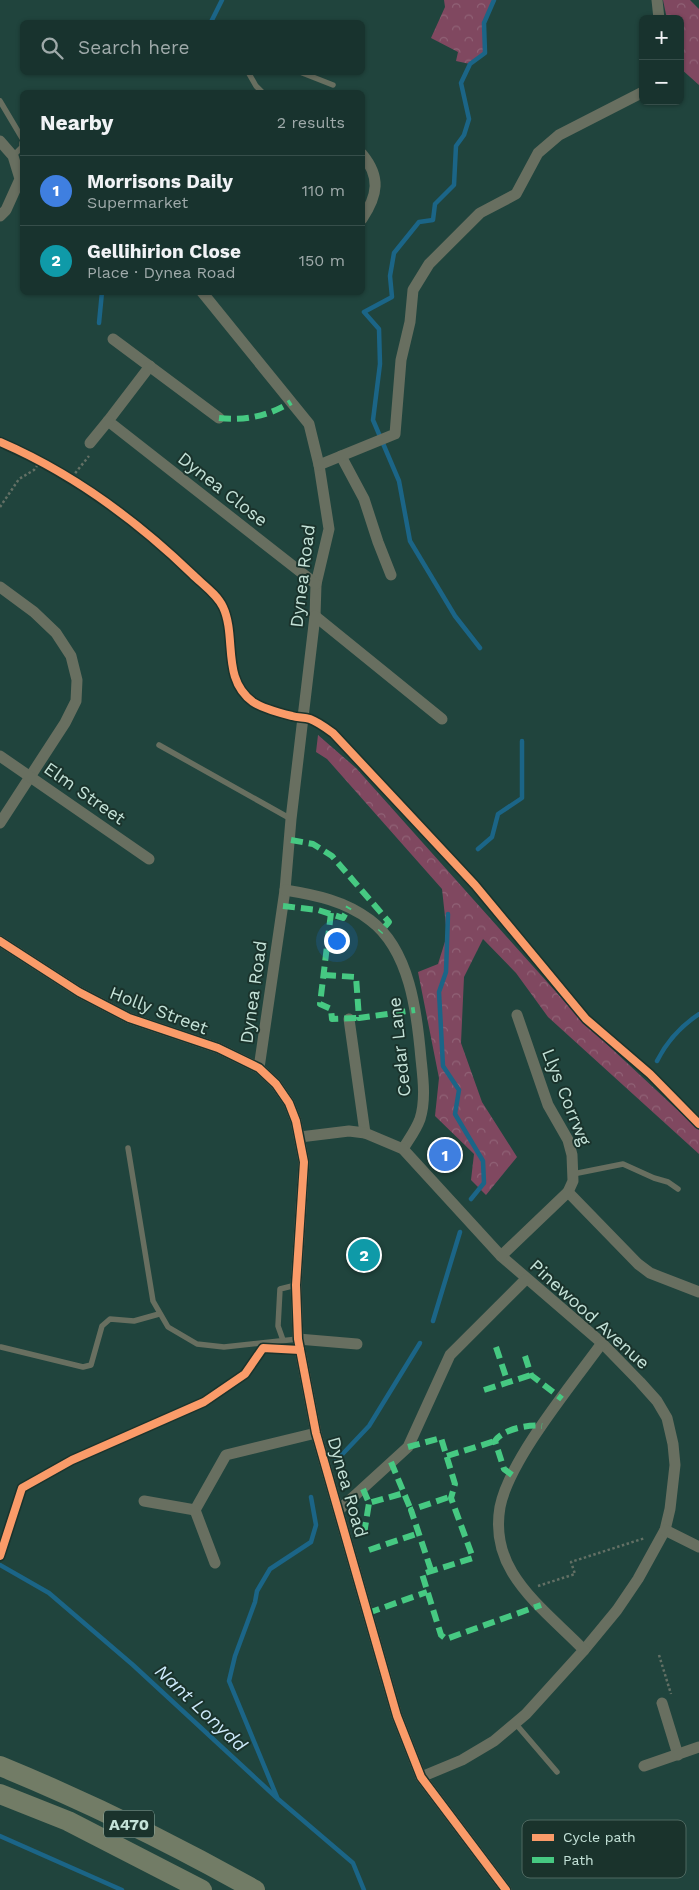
<!DOCTYPE html>
<html lang="en">
<head>
<meta charset="utf-8">
<style>
  body { margin:0; font-family:"Work Sans",sans-serif; background:#253f3a; color:#f1f3f6 }
  .controls { position:absolute; right:15px; top:15px; display:grid; overflow:hidden; border-radius:8px; box-shadow:0 1px 4px #0004 }
  .controls button { width:45px; height:45px; display:grid; place-items:center; padding:0; border:0; border-bottom:1px solid #364e4a; background:#18332e; color:#f1f3f6; font:25px sans-serif }
  .you { position:absolute; left:336px; top:940px; width:18px; height:18px; margin:-12px; border:4px solid #fff; border-radius:50%; background:#1a73e8; box-shadow:0 0 0 8px #1a73e833 }
  .badge { display:grid; place-items:center; width:32px; height:32px; border-radius:50%; background:#1a73e8; color:#fff; font-size:16px; font-weight:700 }
  .pin { position:absolute; translate:-50% -50%; border:2px solid #fff; box-shadow:0 1px 5px #0006 }
  .list { margin:0; padding:0; list-style:none }
  h2 { display:flex; justify-content:space-between; align-items:center; height:65px; margin:0; padding:0 20px; font-size:21px }
  h2 small { font-size:16px; font-weight:400; color:#9faaaa }
  .list li { display:grid; grid-template-columns:32px 1fr auto; gap:15px; align-items:center; box-sizing:border-box; height:70px; padding:0 20px; border-top:1px solid #364e4a }
  .list b { display:block; font-size:19px; white-space:nowrap }
  .list p { margin:0; font-size:16px; white-space:nowrap; color:#9faaaa }
  .list em { font-size:16px; font-style:normal; color:#9faaaa }
  .icon { flex:none; width:28px; height:28px; fill:none; stroke:currentColor; stroke-width:2; stroke-linecap:round; stroke-linejoin:round }
  .map { position:relative; flex:none; width:699px; height:1890px; overflow:hidden }
  .search { position:absolute; background:#18332e; box-shadow:0 1px 4px #0004; left:20px; top:20px; width:345px; height:55px; display:flex; align-items:center; gap:12px; box-sizing:border-box; padding:0 18px; border-radius:8px; color:#9faaaa; font-size:19px }
  .panel { position:absolute; background:#18332e; box-shadow:0 1px 4px #0004; left:20px; top:90px; width:345px; height:205px; border-radius:8px }
  .map>svg:first-child { display:block }
  .forest { fill:url(#forest-crowns) }
  .lines { fill:none; stroke-linecap:round; stroke-linejoin:round }
  .stream { stroke:#1b6587; stroke-width:4.5 }
  .path { stroke:#637065; stroke-width:2.5; stroke-dasharray:2.5 2.5; stroke-linecap:butt }
  .service { stroke:#686f60; stroke-width:5.5 }
  .minor { stroke:#686f60; stroke-width:11 }
  .trunk { stroke:#727c66; stroke-width:20 }
  .quiet { stroke:#46c982; stroke-width:6; stroke-dasharray:12 6; stroke-linecap:butt }
  .cycleway-casing { stroke:#1a332c; stroke-width:11 }
  .cycleway { stroke:#fa9b69; stroke-width:8 }
  .labels { text-anchor:middle; dominant-baseline:central; stroke-width:4; stroke-linejoin:round; paint-order:stroke }
  .shield { fill:#1a332c; stroke:#91aea4; stroke-width:1 }
  .shield-label { font-size:16px; font-weight:bold; fill:#c4e2d8 }
  .street-label { font-size:18px; fill:#c4e2d8; stroke:#1a332c }
  .water-label { font-size:19px; font-style:italic; fill:#cde9fa; stroke:#1a332c }
  .key { fill:#1a332c; stroke:#4d6860; stroke-width:1 }
  .key-label { font-size:14px; fill:#c4e2d8 }
</style>
</head>
<body>
<div class="map">
<svg width="699" height="1890" viewBox="0 0 699 1890">
  <defs>
    <pattern id="forest-crowns" width="20" height="18" patternUnits="userSpaceOnUse" patternTransform="scale(1.25)"><rect width="20" height="18" fill="#804860"/><path d="M2 6a3 3 0 1 1 6 0M12 15a3 3 0 1 1 6 0" fill="none" stroke="#906276"/></pattern>
  </defs>
  <rect width="100%" height="100%" fill="#20443d"/>
  <g class="forest">
    <polygon points="444,0 494,0 484,23 485,53 470,64 456,61 458,52 431,38 445,7"/>
    <polygon points="663,0 690,0 699,9 699,85 680,68 680,19 667,19"/>
    <polygon points="318,735 356,768 582,1021 699,1130 699,1154 548,1017 516,973 483,939 464,977 461,1043 482,1102 517,1157 486,1195 471,1180 474,1154 435,1116 439,1078 418,972 438,964 447,935 442,889 327,759 316,752"/>
  </g>
  <g class="lines">
    <g class="stream">
      <polyline points="211,22 222,0"/>
      <polyline points="99,323 102,292"/>
      <polyline points="480,648 455,616 410,541 399,481 373,420 380,364 379,329 364,312 392,297 390,276 394,253 419,222 433,220 435,204 454,185 456,146 464,135 469,119 461,83 470,64 485,53 484,23 494,0"/>
      <polyline points="478,849 492,837 498,814 522,798 522,741"/>
      <polyline points="448,914 446,972 439,992 443,1066 459,1090 455,1114 483,1161 484,1183 471,1199"/>
      <path d="M 657,1061 C 667,1041 681,1026 699,1014"/>
      <polyline points="433,1321 460,1232"/>
      <polyline points="335,1462 369,1426 420,1343"/>
      <polyline points="0,1565 49,1593 133,1665 278,1799 353,1863 364,1890"/>
      <polyline points="277,1797 229,1681 235,1656 255,1602 257,1591 270,1569 311,1542 316,1525 311,1497"/>
      <polyline points="0,1836 122,1890"/>
    </g>
    <g class="path">
      <polyline points="72,477 89,456"/>
      <polyline points="0,507 19,479 34,470 41,460"/>
      <polyline points="538,1586 575,1574 571,1562 645,1538"/>
      <polyline points="659,1655 671,1694"/>
    </g>
    <g class="service">
      <polyline points="248,72 256,86 262,92"/>
      <polyline points="300,72 333,85"/>
      <polyline points="0,101 22,138"/>
      <polyline points="13,156 22,147 22,143"/>
      <polyline points="159,745 291,819"/>
      <polyline points="128,1148 153,1301 168,1327 197,1344 224,1347 298,1339"/>
      <polyline points="573,1174 623,1164 654,1178 668,1182 678,1189"/>
      <polyline points="283,1340 278,1326 280,1289 296,1285"/>
      <polyline points="1,1347 83,1367 91,1365 102,1326 110,1319 134,1321 159,1314"/>
      <polyline points="515,1723 557,1772"/>
    </g>
    <g class="minor">
      <polyline points="657,0 659,19"/>
      <polyline points="0,141 13,156 20,179 6,210 0,216"/>
      <path d="M 362,154 C 381,177 378,195 362,219"/>
      <polyline points="202,292 309,424 319,465 329,529 316,584 315,616 291,819 285,890 259,1068"/>
      <polyline points="113,339 219,418"/>
      <polyline points="150,366 108,421 316,584"/>
      <polyline points="90,443 108,421"/>
      <polyline points="341,456 364,499 378,542 391,575"/>
      <polyline points="319,465 395,434 401,360 410,322 413,290 429,264 480,213 516,194 538,153 559,135 643,92"/>
      <polyline points="0,587 34,612 56,633 71,656 77,680 76,701 65,723 0,823"/>
      <polyline points="315,616 442,719"/>
      <polyline points="0,756 149,859"/>
      <path d="M 285,890 C 316,895 345,901 370,920 C 410,950 417,1013 421,1059 C 423,1078 426,1100 420,1119 C 416,1130 409,1139 403,1149"/>
      <polyline points="0,941 79,992 129,1018 218,1048 259,1068 276,1084 289,1103 296,1121 304,1162 296,1285 298,1339 316,1433 397,1716 421,1777 506,1890"/>
      <polyline points="349,1019 365,1133"/>
      <polyline points="300,1137 349,1131 365,1133 403,1149 501,1256 602,1343 640,1382 657,1401 667,1418 673,1444 675,1465 670,1509 665,1530 638,1579 617,1610 584,1650 526,1714 494,1741 462,1760 421,1777"/>
      <polyline points="568,1192 638,1264 650,1273 699,1292"/>
      <polyline points="501,1256 568,1192 573,1181 572,1155 568,1140 548,1105 517,1015"/>
      <polyline points="298,1339 357,1344"/>
      <polyline points="144,1501 195,1510"/>
      <polyline points="339,1510 408,1447 450,1355 525,1280"/>
      <polyline points="665,1530 699,1547"/>
      <polyline points="215,1563 195,1510 226,1455 316,1433"/>
      <path d="M 584,1650 C 560,1625 530,1602 512,1572 C 500,1552 496,1530 500,1507 C 509,1460 573,1383 602,1343"/>
      <polyline points="662,1703 678,1755"/>
      <polyline points="644,1766 699,1747"/>
    </g>
    <g class="trunk">
      <path d="M 0,1766 C 88,1802 173,1844 255,1890"/>
      <polyline points="0,1794 68,1821 202,1890"/>
    </g>
    <g class="quiet">
      <path d="M 219,418 C 244,421 269,416 291,402"/>
      <polyline points="291,840 313,844 332,856 389,922 380,932"/>
      <polyline points="283,906 318,910 343,918 349,907"/>
      <polyline points="331,913 320,1004 331,1009 332,1019 359,1018"/>
      <polyline points="324,975 356,977 359,1018 415,1010"/>
      <polyline points="496,1347 508,1383"/>
      <polyline points="525,1356 531,1375 562,1399"/>
      <polyline points="484,1390 531,1375"/>
      <polyline points="408,1447 441,1438 455,1484 451,1498 473,1558 422,1574 441,1635 446,1639 541,1605"/>
      <polyline points="447,1456 495,1441"/>
      <polyline points="391,1462 411,1510"/>
      <path d="M 512,1475 L 504,1469 L 495,1441 C 503,1429 529,1424 542,1426"/>
      <polyline points="363,1489 369,1503 404,1493"/>
      <polyline points="364,1534 369,1503"/>
      <polyline points="369,1550 419,1533"/>
      <polyline points="431,1570 411,1510 452,1496"/>
      <polyline points="368,1613 427,1592"/>
    </g>
    <defs>
      <g id="cycleway">
        <path d="M 0,442 C 72,473 135,519 192,574 C 202,584 217,594 223,607 C 237,637 221,679 253,702 C 262,708 280,713 292,716 C 298,718 304,717 310,719 C 318,722 326,728 333,733 L 475,885 L 586,1019 L 650,1074 L 699,1124"/>
        <polyline points="0,941 79,992 129,1018 218,1048 259,1068 276,1084 289,1103 296,1121 304,1162 296,1285 298,1339 316,1433 397,1716 421,1777 506,1890"/>
        <polyline points="0,1556 22,1488 72,1460 204,1402 245,1374 263,1348 300,1350"/>
      </g>
    </defs>
    <use href="#cycleway" class="cycleway-casing"/>
    <use href="#cycleway" class="cycleway"/>
  </g>
  <g class="labels">
    <rect class="shield" x="104" y="1810.5" width="50" height="27" rx="4"/>
    <g class="shield-label">
      <text x="129" y="1824">A470</text>
    </g>
    <g class="street-label">
      <text transform="translate(223 489) rotate(38)">Dynea Close</text>
      <text transform="translate(302 576) rotate(-83)">Dynea Road</text>
      <text transform="translate(85 793) rotate(35)">Elm Street</text>
      <text transform="translate(253 992) rotate(-82)">Dynea Road</text>
      <text transform="translate(159 1010) rotate(21)">Holly Street</text>
      <text transform="translate(399 1047) rotate(-96)">Cedar Lane</text>
      <text transform="translate(567 1097) rotate(68)">Llys Corrwg</text>
      <text transform="translate(590 1314) rotate(42)">Pinewood Avenue</text>
      <text transform="translate(348 1487) rotate(74)">Dynea Road</text>
    </g>
    <g class="water-label">
      <text transform="translate(201 1708) rotate(43)">Nant Lonydd</text>
    </g>
  </g>
  <rect x="522" y="1820" width="164" height="58" rx="8" class="key"/>
  <rect x="532" y="1834" width="22" height="7" fill="#fa9b69"/>
  <rect x="532" y="1857" width="22" height="6" fill="#46c982"/>
  <g class="key-label">
    <text x="563" y="1842">Cycle path</text>
    <text x="563" y="1865">Path</text>
  </g>
</svg>
<div class="controls">
<button>+</button>
<button>−</button>
</div>
<div class="you"></div>
<div class="pin badge" style="left:445px;top:1155px;background:#3f7fe0">1</div>
<div class="pin badge" style="left:364px;top:1255px;background:#0f9aa8">2</div>
<div class="search"><svg class="icon" aria-label="search" viewBox="0 0 24 24"><circle cx="10" cy="10" r="6"/><path d="M15 15l6 6"/></svg>Search here</div>
<section class="panel">
<h2>Nearby<small>2 results</small></h2>
<ul class="list">
<li><span class="badge" style="background:#3f7fe0">1</span><div><b>Morrisons Daily</b><p>Supermarket</p></div><em>110 m</em></li>
<li><span class="badge" style="background:#0f9aa8">2</span><div><b>Gellihirion Close</b><p>Place · Dynea Road</p></div><em>150 m</em></li>
</ul>
</section>
</div>
</body>
</html>
